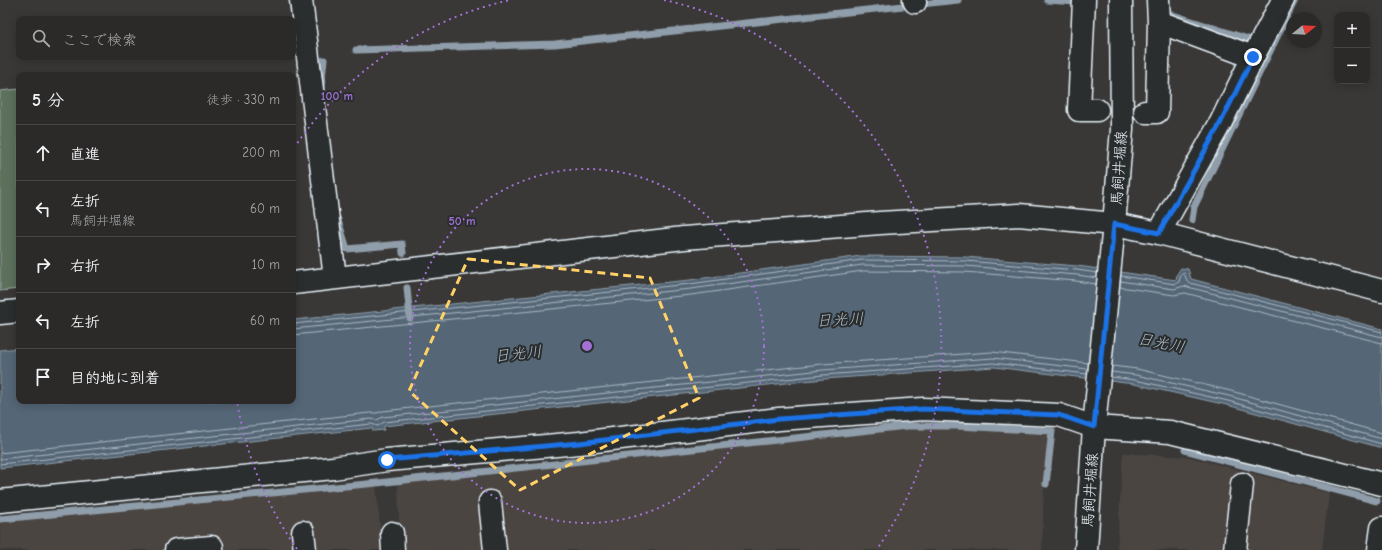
<!DOCTYPE html>
<html lang="ja">
<meta charset="utf-8">
<style>
body{margin:0;font-family:"Comic Neue","Klee One",sans-serif;background:#373635;color:#f1f3f6}
.controls{position:absolute;right:12px;top:12px;display:grid;overflow:hidden;border-radius:8px;box-shadow:0 2px 10px #0003}
.controls button{width:36px;height:36px;display:grid;place-items:center;padding:0;border:0;border-bottom:1px solid #474646;background:#2b2a29;color:#f1f3f6;font:20px sans-serif}
.compass{position:absolute;left:1286px;top:12px;width:36px;height:36px;border-radius:50%;background:#2b2a29;box-shadow:0 2px 10px #0003;rotate:72deg}
.stop{position:absolute;width:12px;height:12px;margin:-9px;border:3px solid #1a73e8;border-radius:50%;background:#fff}
.stop.end{background:#1a73e8;border-color:#fff;box-shadow:0 1px 4px #0008}
.list{margin:0;padding:0;list-style:none}
h2{display:flex;justify-content:space-between;align-items:center;height:52px;margin:0;padding:0 16px;font-size:17px}
h2 small{font-size:13px;font-weight:400;color:#a6a7a8}
.list li{display:grid;grid-template-columns:26px 1fr auto;gap:12px;align-items:center;box-sizing:border-box;height:56px;padding:0 16px;border-top:1px solid #474646}
.list b{display:block;font-size:15px;white-space:nowrap}
.list p{margin:0;font-size:13px;white-space:nowrap;color:#a6a7a8}
.list em{font-size:13px;font-style:normal;color:#a6a7a8}
.icon{flex:none;width:22px;height:22px;fill:none;stroke:currentColor;stroke-width:2;stroke-linecap:round;stroke-linejoin:round}
.map{position:relative;flex:none;width:1382px;height:550px;overflow:hidden}
.search{position:absolute;background:#2b2a29;box-shadow:0 2px 10px #0003;left:16px;top:16px;width:280px;height:44px;display:flex;align-items:center;gap:10px;box-sizing:border-box;padding:0 14px;border-radius:8px;color:#a6a7a8;font-size:15px}
.panel{position:absolute;background:#2b2a29;box-shadow:0 2px 10px #0003;left:16px;top:72px;width:280px;height:332px;border-radius:8px}
.map>svg:first-child{display:block}
</style>
<div class="map">
<svg width="1382" height="550" viewBox="0 0 1382 550">
<rect width="100%" height="100%" fill="#393837"/>
<filter id="ink" filterUnits="userSpaceOnUse"><feTurbulence type="fractalNoise" baseFrequency=".025" numOctaves="2"/><feDisplacementMap in="SourceGraphic" scale="8" xChannelSelector="R" yChannelSelector="G"/><feConvolveMatrix kernelMatrix="1 2 1 2 8 2 1 2 1" color-interpolation-filters="sRGB"/></filter>
<g filter="url(#ink)">
<!-- built -->
<path fill="#4b4542" d="M907 429H957L1051 432 1044 484 1042 550H400L398 484Z
M1123 453 1189 457 1329 493 1322 550H1117Z
M376 485 382 550H0V521Z"/>
<!-- green -->
<path fill="#5b705b" stroke="#a2b0aa" d="M19 89V289L0 291V91Z"/>
<!-- water -->
<path fill="#546676" stroke="#8f9eaa" d="M861 256 965 257 1078 266 1176 280 1177 274 1181 268 1188 269 1191 279 1382 329V448L1227 405 1134 384 994 367 824 379 384 426V430L373 431 372 428 0 468V350L19 348V401H293V320L690 280Z"/>
<g fill="none" stroke-linecap="round" stroke-linejoin="round">
<!-- shore -->
<path stroke="#adb9c4" stroke-width="1" d="M1121 276 1175 284 1179 282 1181 275 1184 273 1187 281 1190 283 1382 332
M1120 281 1174 289 1184 286 1382 337
M1120 287 1174 295 1185 293 1382 343
M293 324 690 284 862 260 965 261 1077 270 1097 273
M293 329 691 289 862 265 965 266 1077 275 1097 278
M293 335 691 295 863 271 964 272 1076 281 1096 284
M1112 366 1137 369 1231 391 1382 433
M1111 372 1136 375 1229 396 1382 439
M1111 377 1135 380 1228 401 1382 444
M0 453 370 413H377L383 411 822 364 992 352 1088 363
M0 459 371 419 377 420 383 417 823 370 993 358 1088 369
M0 464 371 424 378 426 384 422 823 375 993 363 1087 374"/>
<!-- stream -->
<path stroke="#8f9eaa" stroke-width="7" d="M1047 0 1076 2
M1170 14 1251 40
M356 50 555 44 958 0
M321 88 324 60
M337 217 347 249 402 244 403 253
M1192 220 1194 207 1295 0
M407 288 410 318
M1185 450 1377 501
M0 519 377 483 907 426H957L1052 431 1046 484"/>
<defs>
<path id="minor" d="M301 0 335 278
M914 0 915 2
M1084 0 1079 110H1097
M1159 22 1253 57
M1145 112H1157L1159 22 1158 0
M1159 233 1221 122 1253 57 1283 0
M293 283 684 238 880 223 1019 215 1114 224 1159 233 1382 291
M0 313 19 311
M0 501 333 468 387 460 579 443 779 419 923 409 1059 415 1094 427 1170 432 1382 484
M490 502 495 550
M303 532 305 550
M392 533 393 550
M176 550 212 547V550
M1235 550 1242 484
M1379 550 1382 528"/>
<path id="major" d="M1086 550 1094 427 1114 224 1122 129 1121 0"/>
</defs>
<!-- minor casing -->
<use href="#minor" stroke="#e8f1f8" stroke-width="25"/>
<!-- major casing -->
<use href="#major" stroke="#e8f1f8" stroke-width="25"/>
<!-- minor -->
<use href="#minor" stroke="#2a2d2e" stroke-width="22"/>
<!-- major -->
<use href="#major" stroke="#2a2d2e" stroke-width="22"/>
</g>
</g>
<g fill="none" stroke-linecap="round" stroke-linejoin="round" filter="url(#ink)">
<!-- route -->
<path stroke="#1a73e8" stroke-width="5" d="M387 460 579 443 779 419 923 409 1059 415 1094 427 1114 224 1159 233 1221 122 1253 57"/>
</g>
<!-- marked area -->
<path fill="none" stroke="#ffd166" stroke-width="3" stroke-dasharray="8 5" stroke-linejoin="round" d="M468 259 650 278 699 398 520 490 409 391Z"/>
<!-- distance rings -->
<g fill="none" stroke="#a171d3" stroke-width="2" stroke-dasharray="2 4">
<circle cx="587" cy="346" r="177"/>
<path d="M297 549A354 354 0 0 1 237 401M294 148A354 354 0 0 1 510 0M664 0A354 354 0 0 1 877 549"/>
</g>
<g text-anchor="middle" dominant-baseline="central" stroke-width="4" stroke-linejoin="round" paint-order="stroke">
<!-- street labels -->
<g font-size="15" fill="#e8f1f8" stroke="#2a2d2e">
<text transform="translate(1119 168) rotate(-86)">馬飼井堀線</text>
<text transform="translate(1090 490) rotate(-86)">馬飼井堀線</text>
</g>
<!-- water labels -->
<g font-size="16" font-style="italic" fill="#adb9c4" stroke="#2a2d2e">
<text transform="translate(840 320) rotate(-3)">日光川</text>
<text transform="translate(1161 343) rotate(11)">日光川</text>
<text transform="translate(518 354) rotate(-6)">日光川</text>
</g>
</g>
<circle cx="587" cy="346" r="6" fill="#a171d3" stroke="#2a2d2e" stroke-width="2"/>
<g font-size="12" text-anchor="middle" font-weight="bold" fill="#a171d3" stroke="#2a2d2e" stroke-width="4" stroke-linejoin="round" paint-order="stroke">
<text x="337" y="100">100 m</text>
<text x="462" y="225">50 m</text>
</g>
</svg>
<div class="controls">
<button>+</button>
<button>−</button>
</div>
<svg class="compass" viewBox="-18 -18 36 36"><path d="M0-13l5 13h-10z" fill="#e53935"/><path d="M0 13l5-13h-10z" fill="#a6a7a8"/></svg>
<div class="stop" style="left:387px;top:460px"></div>
<div class="stop end" style="left:1253px;top:57px"></div>
<div class="search"><svg class="icon" aria-label="search" viewBox="0 0 24 24"><circle cx="10" cy="10" r="6"/><path d="M15 15l6 6"/></svg>ここで検索</div>
<section class="panel">
<h2>5 分<small>徒歩 · 330 m</small></h2>
<ul class="list">
<li><svg class="icon" aria-label="ahead" viewBox="0 0 24 24"><path d="M12 20V5M6 11l6-6 6 6"/></svg><div><b>直進</b></div><em>200 m</em></li>
<li><svg class="icon" aria-label="left" viewBox="0 0 24 24"><path d="M17 20v-9H6M10 6l-5 5 5 5"/></svg><div><b>左折</b><p>馬飼井堀線</p></div><em>60 m</em></li>
<li><svg class="icon" aria-label="right" viewBox="0 0 24 24"><path d="M7 20v-9h11M14 6l5 5-5 5"/></svg><div><b>右折</b></div><em>10 m</em></li>
<li><svg class="icon" aria-label="left" viewBox="0 0 24 24"><path d="M17 20v-9H6M10 6l-5 5 5 5"/></svg><div><b>左折</b></div><em>60 m</em></li>
<li><svg class="icon" aria-label="arrive" viewBox="0 0 24 24"><path d="M6 21V4h12l-3 4 3 4H6"/></svg><div><b>目的地に到着</b></div></li>
</ul>
</section>
</div>
